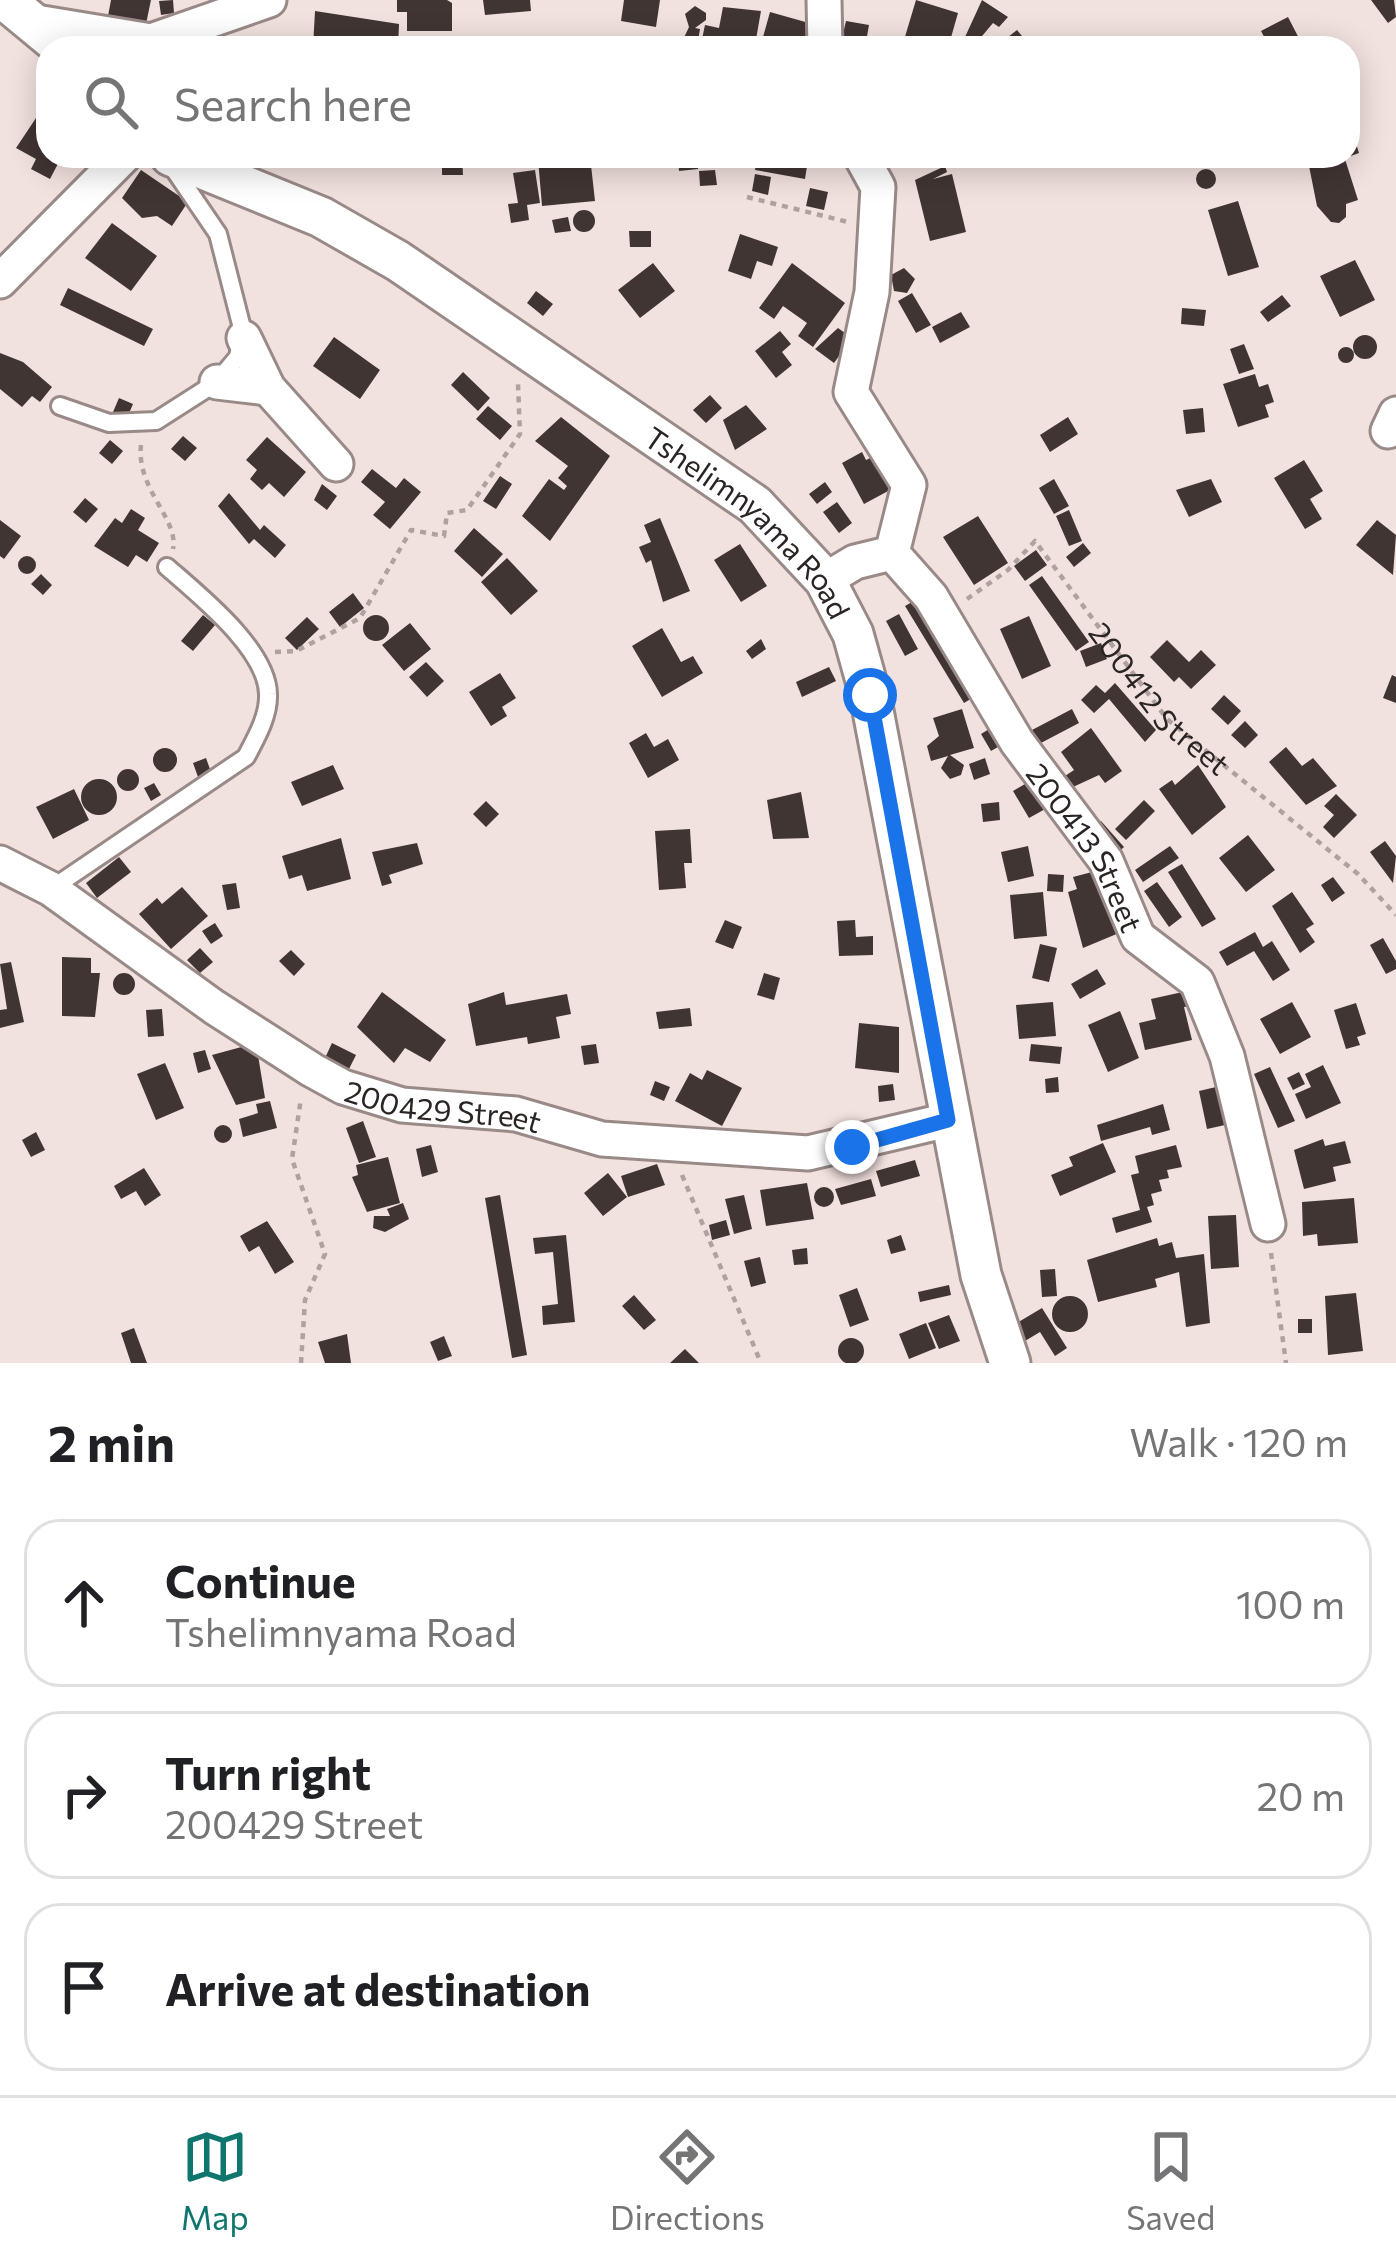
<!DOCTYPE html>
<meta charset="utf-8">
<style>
body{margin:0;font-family:Commissioner,sans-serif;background:#f6f6f6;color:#202124}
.stop{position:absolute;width:36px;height:36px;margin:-27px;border:9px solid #1a73e8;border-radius:50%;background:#fff}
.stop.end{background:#1a73e8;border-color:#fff;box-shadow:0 3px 12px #0008}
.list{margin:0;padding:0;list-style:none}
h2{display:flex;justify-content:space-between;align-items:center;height:156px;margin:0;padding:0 48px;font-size:51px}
h2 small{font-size:39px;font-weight:400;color:#757577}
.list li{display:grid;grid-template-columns:78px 1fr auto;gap:36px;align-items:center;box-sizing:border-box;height:168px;margin:0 24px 24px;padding:0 24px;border:3px solid #e0e0e0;border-radius:36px}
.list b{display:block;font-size:45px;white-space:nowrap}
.list p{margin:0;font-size:39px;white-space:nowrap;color:#757577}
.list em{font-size:39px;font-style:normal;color:#757577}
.icon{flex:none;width:66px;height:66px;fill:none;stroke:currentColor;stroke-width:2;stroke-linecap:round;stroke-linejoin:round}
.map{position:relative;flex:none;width:1396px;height:1363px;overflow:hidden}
.search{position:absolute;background:#fff;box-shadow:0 6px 30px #0003;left:36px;right:36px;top:36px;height:132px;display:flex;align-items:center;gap:30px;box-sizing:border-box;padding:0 42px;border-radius:36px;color:#757577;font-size:45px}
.sheet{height:732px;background:#fff}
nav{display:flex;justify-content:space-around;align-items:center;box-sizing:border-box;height:168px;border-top:3px solid #e0e0e0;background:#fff;font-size:33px;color:#757577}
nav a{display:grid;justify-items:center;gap:6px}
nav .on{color:#0f766e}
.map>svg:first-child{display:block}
</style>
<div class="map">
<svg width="1396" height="1363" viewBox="0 0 1396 1363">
<rect width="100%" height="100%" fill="#f2e2df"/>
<!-- building -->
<path fill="#413533" d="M111 0H151L146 24 108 16Z
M173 0 174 13 161 15 159 1Z
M397 0H447L452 3V31H407V12H397Z
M483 0H530L531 11 485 15Z
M624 0H660L656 27 621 21Z
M916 0 958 13 948 48 904 40Z
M982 0 1008 17 999 27 993 23 972 48H960Z
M1371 0H1394L1396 17 1388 23Z
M695 6 706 13V20L695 28 700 29 697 47 681 44 689 27 685 14Z
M723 7 761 11 755 45 702 39 705 25 719 28Z
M315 11 399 24 398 48H292L300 43 313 47Z
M770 12 816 25 810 48H760Z
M1288 17 1304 48H1270L1261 31Z
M846 21 869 25 866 42 842 38Z
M1017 30 1032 48H1000L1003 41Z
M48 100V156H62L50 179 31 169 36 159 16 148Z
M1352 131 1359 153 1348 157V132Z
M442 156H462L463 175H442Z
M590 156 595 201 542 206 538 159Z
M632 156H673L672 166 632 164Z
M678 156H697L698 169 679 171Z
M757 156 808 160 805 179 755 170Z
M1307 156H1344L1358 200 1346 204V217L1339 223 1331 222 1317 206Z
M945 166 947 172 933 179 952 174 966 232 930 241 915 180Z
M1196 179a10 10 0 1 1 20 0a10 10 0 1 1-20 0Z
M141 170 188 202 172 226 157 216 142 218 122 198Z
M535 170 540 203 527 205 529 220 511 223 508 204 518 203 513 173Z
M715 170 717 185 700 186 699 171Z
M755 174 771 177 768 195 752 191Z
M810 188 828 192 824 210 806 206Z
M1238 201 1259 267 1228 276 1208 210Z
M573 221a11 11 0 1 1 22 0a11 11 0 1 1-22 0Z
M568 217 571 231 555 233 552 220Z
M112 223 157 256 131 291 85 258Z
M629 231H651V247H630Z
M740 234 778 247 772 266 757 261 751 279 728 271Z
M1355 260 1375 300 1340 317 1320 276Z
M653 263 675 291 640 318 618 290Z
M792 263 845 303 813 347 798 336 807 323 783 306 774 319 759 308Z
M904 268 915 279 907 293 894 291 891 275Z
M68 288 153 329 144 346 60 305Z
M536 291 553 304 543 316 527 303Z
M912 293 931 325 916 333 898 301Z
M1282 295 1291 306 1268 322 1260 312Z
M1182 308 1206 310 1204 326 1181 324Z
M961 312 970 327 940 343 932 327Z
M838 328 852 338 834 363 815 349Z
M780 331 791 344 782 352 792 365 776 378 755 351Z
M1353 347a12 12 0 1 1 24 0a12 12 0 1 1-24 0Z
M334 337 380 370 360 399 313 366Z
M1244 344 1254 369 1239 374 1230 349Z
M1338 355a8 8 0 1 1 16 0a8 8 0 1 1-16 0Z
M0 353 23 362 52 387 40 402 32 396 22 407 0 389Z
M463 372 490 398 478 411 451 385Z
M1255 374 1259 387 1268 384 1274 402 1265 405 1269 417 1238 427 1223 384Z
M710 395 722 408 706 423 693 410Z
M119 398 133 404 127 418 113 412Z
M746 405 767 429 735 450 723 420Z
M488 406 512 426 500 440 476 419Z
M1203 408 1205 432 1186 434 1183 410Z
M561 417 610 456 550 541 522 516 549 479 564 490 567 486 558 478 568 466 535 441Z
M1068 417 1078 434 1050 452 1040 435Z
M183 436 197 448 185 461 171 449Z
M267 437 306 472 284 497 269 483 262 490 250 479 257 470 246 460Z
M110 440 123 451 112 464 99 453Z
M862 452 866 460 877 455 890 490 864 504 842 463Z
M1304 460 1323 491 1310 499 1322 519 1305 529 1274 478Z
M372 469 396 488 404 478 421 492 390 529 373 515 385 502 361 482Z
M500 476 512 484 496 509 483 501Z
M1054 479 1069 506 1054 514 1039 488Z
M1211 479 1222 502 1189 517 1176 490Z
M825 482 832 492 817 504 809 494Z
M322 484 337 496 327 510 314 500Z
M229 493 260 530 264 525 286 545 275 558 254 539 249 544 218 506Z
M85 498 98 509 86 523 73 512Z
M837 502 852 523 839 533 823 512Z
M131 509 145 518 138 530 159 543 147 562 136 555 128 567 94 546 115 518 122 523Z
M1069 510 1082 541 1069 546 1056 516Z
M978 516 1008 563 974 585 943 537Z
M660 518 690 591 663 602 651 560 646 563 639 547 651 542 644 525Z
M0 520 21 536 4 559 0 556Z
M1377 520 1396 535 1393 575 1356 545Z
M474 528 503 554 482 577 454 551Z
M1083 543 1091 553 1074 567 1066 557Z
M740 544 767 586 741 602 714 560Z
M1036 550 1047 565 1025 581 1014 566Z
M18 565a9 9 0 1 1 18 0a9 9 0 1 1-18 0Z
M507 558 538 591 511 615 481 582Z
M41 574 52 585 43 595 31 584Z
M1042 576 1089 642 1076 651 1029 585Z
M353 593 364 608 340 627 329 612Z
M919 598 977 695 964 703 905 606Z
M899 614 918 649 905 656 886 621Z
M363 628a13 13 0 1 1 26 0a13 13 0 1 1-26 0Z
M203 615 215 625 193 651 181 641Z
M1029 616 1051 666 1022 679 1000 629Z
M307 617 319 629 297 650 285 638Z
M410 623 431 649 404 671 382 645Z
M662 628 681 662 693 656 703 673 662 697 632 646Z
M761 639 766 649 752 659 746 651Z
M1167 640 1189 662 1201 650 1216 665 1191 689 1179 677 1174 682 1150 657Z
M1101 643 1107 659 1086 667 1080 651Z
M426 662 444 681 427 697 409 677Z
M829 667 836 681 802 697 796 682Z
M500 673 516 698 502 707 507 716 491 726 469 692Z
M1392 675 1396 677V703L1383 698Z
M1115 683 1156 730 1145 742 1109 699 1094 713 1081 700 1096 685 1105 693Z
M1224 695 1241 711 1228 725 1211 709Z
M962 709 974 748 950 755 964 765 961 775 950 779 941 768 948 756 931 761 927 746 939 736 933 718Z
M1072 709 1079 723 1039 744 1032 730Z
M1245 721 1258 735 1245 748 1231 735Z
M994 726 1005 743 991 751 981 734Z
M1091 728 1122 771 1105 783 1099 775 1073 787 1065 776 1074 770 1061 752Z
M646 733 654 747 668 739 679 760 648 778 629 743Z
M1286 747 1302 766 1313 758 1337 786 1306 805 1269 762Z
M153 760a12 12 0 1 1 24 0a12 12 0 1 1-24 0Z
M206 758 211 772 198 777 193 763Z
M985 758 990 774 974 780 969 764Z
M333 765 344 789 302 806 291 782Z
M1198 765 1226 807 1192 835 1159 789 1172 780 1175 785Z
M117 780a11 11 0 1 1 22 0a11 11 0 1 1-22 0Z
M81 797a18 18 0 1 1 36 0a18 18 0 1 1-36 0Z
M1030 781 1047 808 1029 818 1013 791Z
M154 783 161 795 151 801 144 788Z
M74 789 89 820 53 839 36 807Z
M801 792 809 838 773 839 767 800Z
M1336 794 1357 815 1334 838 1323 827 1334 815 1324 806Z
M1144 800 1155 811 1126 840 1115 829Z
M486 801 499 814 486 827 473 814Z
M999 802 1000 820 983 822 981 804Z
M1101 821 1124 847 1114 856 1091 828Z
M690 829 692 863H684L686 888 659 890 655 831Z
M1248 835 1275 870 1246 892 1219 858Z
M341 838 351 879 307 891 302 875 289 879 282 856Z
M1385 841 1396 856 1393 883 1370 852Z
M417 843 423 864 389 875 392 883 382 886 372 852Z
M1028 846 1034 876 1008 882 1001 852Z
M1170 846 1179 858 1143 882 1135 870Z
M119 857 131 872 97 898 86 883Z
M1182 864 1216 919 1202 927 1168 872Z
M1092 872 1096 885 1104 883 1119 933 1083 948 1068 892 1077 889 1073 877Z
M1048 874 1064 875 1063 892 1047 891Z
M1333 877 1345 893 1332 902 1321 885Z
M1157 882 1182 917 1169 927 1144 891Z
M236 883 240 908 227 910 222 885Z
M182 887 208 916 171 949 139 914 157 898 162 904Z
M1043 892 1047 936 1014 939 1010 895Z
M1292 892 1314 924 1306 929 1315 942 1300 953 1272 906Z
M725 920 742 927 733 949 715 942Z
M855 920 856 937 873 936V955L839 956 837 921Z
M215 923 223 936 211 944 202 931Z
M1255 932 1263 947 1272 941 1290 970 1273 981 1254 951 1227 966 1219 952Z
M1383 938 1396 961V969L1386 974 1370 945Z
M1040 944 1057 948 1049 982 1032 978Z
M200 948 213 962 200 973 187 960Z
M291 950 305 964 294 976 279 961Z
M62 957 91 958V973H100L95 1017 62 1016Z
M11 962 24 1022 0 1028V1010L7 1009 0 964Z
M1097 969 1106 984 1080 999 1071 984Z
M764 973 780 978 774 1000 757 995Z
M113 984a11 11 0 1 1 22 0a11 11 0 1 1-22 0Z
M1187 991 1190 1006 1184 1007 1192 1040 1145 1050 1139 1023 1156 1019 1151 999Z
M382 992 446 1040 430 1062 405 1048 394 1063 357 1027Z
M504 992 506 1005 567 994 571 1014 556 1017 560 1038 528 1044 527 1037 476 1046 468 1004Z
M1053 1002 1056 1036 1019 1039 1016 1005Z
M1292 1002 1311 1037 1280 1054 1260 1019Z
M1356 1003 1366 1034 1357 1037 1360 1045 1346 1049 1334 1010Z
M690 1008 692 1026 659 1029 656 1012Z
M162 1009 164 1036 148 1037 146 1010Z
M1120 1011 1139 1058 1108 1072 1088 1025Z
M859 1023 899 1027V1073L855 1068Z
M256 1043 265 1098 236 1105 212 1055Z
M332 1043 356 1055 348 1071 325 1058Z
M596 1044 599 1063 584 1065 581 1046Z
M1031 1044 1062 1047 1060 1064 1029 1061Z
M205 1050 211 1069 198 1073 193 1053Z
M165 1063 184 1108 156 1120 137 1074Z
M1323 1065 1341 1103 1306 1119 1295 1094 1311 1087 1305 1074Z
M1270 1067 1295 1121 1278 1128 1254 1074Z
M707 1070 742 1088 722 1126 675 1101 690 1073 702 1080Z
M1299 1072 1305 1084 1293 1090 1287 1078Z
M1058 1077 1059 1092 1046 1093 1045 1079Z
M655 1081 670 1087 664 1101 650 1095Z
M893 1084 895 1100 879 1102 878 1086Z
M1216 1087 1225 1125 1207 1129 1199 1091Z
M270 1101 277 1128 243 1137 239 1119 258 1113 256 1104Z
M1163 1104 1170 1130 1152 1135 1150 1127 1101 1141 1097 1125Z
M363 1121 376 1157 359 1163 346 1128Z
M214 1134a9 9 0 1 1 18 0a9 9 0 1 1-18 0Z
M36 1132 45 1150 31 1157 22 1140Z
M1323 1139 1325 1146 1345 1141 1351 1163 1333 1167 1336 1181 1304 1189 1294 1150Z
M1103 1143 1116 1172 1060 1196 1051 1175 1073 1166 1069 1157Z
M431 1145 438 1172 422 1177 416 1149Z
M1176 1145 1182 1167 1167 1170 1169 1178 1159 1180 1162 1191 1151 1194 1154 1205 1147 1207 1152 1222 1116 1233 1112 1218 1140 1210 1131 1175 1139 1173 1135 1156Z
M388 1157 400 1203 367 1212 352 1177 358 1175 356 1165Z
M915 1160 920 1176 881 1187 876 1171Z
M657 1164 665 1185 628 1197 621 1176Z
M144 1168 161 1195 145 1206 136 1191 121 1199 114 1186Z
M608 1173 627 1197 603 1216 584 1193Z
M871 1179 876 1196 841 1205 835 1189Z
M807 1183 814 1219 766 1226 760 1190Z
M814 1197a10 10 0 1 1 20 0a10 10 0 1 1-20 0Z
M500 1195 527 1355 512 1358 485 1198Z
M744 1195 752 1229 734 1234 725 1199Z
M1354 1198 1358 1243 1318 1246 1317 1234 1303 1236 1302 1202Z
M403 1203 409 1219 385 1232 373 1228 374 1216H390L387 1209Z
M1236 1215 1239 1267 1211 1269 1208 1216Z
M726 1220 730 1235 712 1240 709 1225Z
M267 1221 294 1262 275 1274 259 1246 249 1252 240 1236Z
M566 1235 575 1322 543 1325 542 1306 558 1304 553 1252 535 1254 533 1238Z
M901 1235 906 1250 891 1254 887 1240Z
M1157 1238 1159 1246 1172 1242 1176 1258 1204 1254 1210 1323 1186 1327 1179 1272 1155 1279 1157 1287 1098 1302 1087 1260Z
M807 1248 808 1264 794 1265 792 1250Z
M760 1257 766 1283 751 1287 744 1261Z
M1055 1269 1057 1296 1042 1297 1040 1270Z
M949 1285 951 1295 920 1302 918 1292Z
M857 1288 869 1320 850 1327 839 1295Z
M1356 1293 1363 1351 1328 1355 1325 1296Z
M634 1295 656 1320 644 1330 622 1306Z
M1052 1314a18 18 0 1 1 36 0a18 18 0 1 1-36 0Z
M1042 1308 1067 1348 1055 1356 1040 1332 1025 1341 1015 1324Z
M949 1315 960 1341 939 1349 928 1323Z
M1298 1319H1312V1333H1298Z
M926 1323 936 1348 909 1359 899 1334Z
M134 1328 147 1363H131L121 1333Z
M347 1334 351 1363H325L318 1342Z
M444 1336 452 1356 438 1361 430 1342Z
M838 1351a13 13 0 1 1 26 0a13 13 0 1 1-26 0Z
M685 1349 699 1363H670Z"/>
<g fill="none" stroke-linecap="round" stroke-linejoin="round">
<defs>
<path id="service" d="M60 406 109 423 156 421 217 382 238 357 243 332 218 234 169 162
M51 889 246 757C256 738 269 716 268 694 267 649 199 595 167 567"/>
<g id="minor">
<path d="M824 0 825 48"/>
<path d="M36 22 151 41 269 0"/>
<path d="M861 156 878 187 872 292 851 392 909 485 892 553"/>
<path d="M0 281 124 156"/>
<path d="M244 338 268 388 336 464"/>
<path d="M217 382 268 388"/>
<path d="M1388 431 1396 414"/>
<path id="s2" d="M892 553 931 597 1017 742 1106 861 1138 937 1197 982 1227 1056 1268 1224"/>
<path d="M825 580 855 562 892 553"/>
<path id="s3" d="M0 863 51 889 214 1007 312 1070 343 1087 402 1105 516 1114 602 1139 808 1153 948 1120"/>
</g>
<g id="tertiary">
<path d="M5 0 63 48"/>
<path id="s4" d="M171 156 321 217 398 261 755 505 825 580 853 634 870 695 981 1275 1010 1363"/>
</g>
</defs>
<!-- service casing -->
<use href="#service" stroke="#998a87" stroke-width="22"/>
<!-- minor casing -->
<use href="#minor" stroke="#998a87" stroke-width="39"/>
<!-- tertiary casing -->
<use href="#tertiary" stroke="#998a87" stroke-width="45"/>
<!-- path -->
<g stroke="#aea19f" stroke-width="4.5" stroke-dasharray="6 6" stroke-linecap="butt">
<path d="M747 197 848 222"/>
<path d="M141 445C136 489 179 519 173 549"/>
<path id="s1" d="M967 599 1008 570 1035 541 1167 719 1358 874 1396 915"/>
<path d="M275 652 296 651 360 618 411 530 444 536 447 513 467 510 520 434 518 384"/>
<path d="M682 1175 761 1363"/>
<path d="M1271 1253 1286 1363"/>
<path d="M301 1363 305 1300 325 1254 292 1159 301 1098"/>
</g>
<!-- service -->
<use href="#service" stroke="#fff" stroke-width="16"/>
<!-- minor -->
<use href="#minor" stroke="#fff" stroke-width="33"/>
<!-- tertiary -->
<use href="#tertiary" stroke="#fff" stroke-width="39"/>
</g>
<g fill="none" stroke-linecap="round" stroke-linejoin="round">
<!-- route -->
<path stroke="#1a73e8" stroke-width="15" d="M852 1147 948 1120 870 695"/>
</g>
<g text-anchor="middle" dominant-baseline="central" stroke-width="12" stroke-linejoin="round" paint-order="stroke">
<!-- street labels -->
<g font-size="30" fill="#2a2423" stroke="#ffefec">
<text stroke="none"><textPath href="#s4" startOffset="690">Tshelimnyama Road</textPath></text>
<text stroke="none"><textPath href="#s1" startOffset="291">200412 Street</textPath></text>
<text stroke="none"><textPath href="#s2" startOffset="354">200413 Street</textPath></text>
<text stroke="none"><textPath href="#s3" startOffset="513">200429 Street</textPath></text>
</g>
</g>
</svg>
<div class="stop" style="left:870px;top:695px"></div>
<div class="stop end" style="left:852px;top:1147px"></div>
<div class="search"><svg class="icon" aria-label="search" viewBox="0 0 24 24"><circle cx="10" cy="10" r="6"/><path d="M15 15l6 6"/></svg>Search here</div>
</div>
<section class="sheet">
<h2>2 min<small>Walk · 120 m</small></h2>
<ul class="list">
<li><svg class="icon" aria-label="ahead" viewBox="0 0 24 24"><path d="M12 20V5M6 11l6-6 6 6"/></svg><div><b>Continue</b><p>Tshelimnyama Road</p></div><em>100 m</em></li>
<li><svg class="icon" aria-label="right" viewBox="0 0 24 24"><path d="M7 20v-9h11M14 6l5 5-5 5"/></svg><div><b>Turn right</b><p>200429 Street</p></div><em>20 m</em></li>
<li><svg class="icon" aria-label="arrive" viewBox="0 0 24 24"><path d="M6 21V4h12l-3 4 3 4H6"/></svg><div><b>Arrive at destination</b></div></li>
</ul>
</section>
<nav>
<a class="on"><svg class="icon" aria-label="map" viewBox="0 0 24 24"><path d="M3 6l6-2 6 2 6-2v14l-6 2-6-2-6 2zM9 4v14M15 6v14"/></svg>Map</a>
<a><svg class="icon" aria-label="directions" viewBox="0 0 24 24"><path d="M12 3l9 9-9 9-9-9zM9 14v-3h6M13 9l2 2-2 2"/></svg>Directions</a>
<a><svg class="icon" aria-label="saved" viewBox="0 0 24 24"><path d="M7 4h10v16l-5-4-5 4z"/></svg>Saved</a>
</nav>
